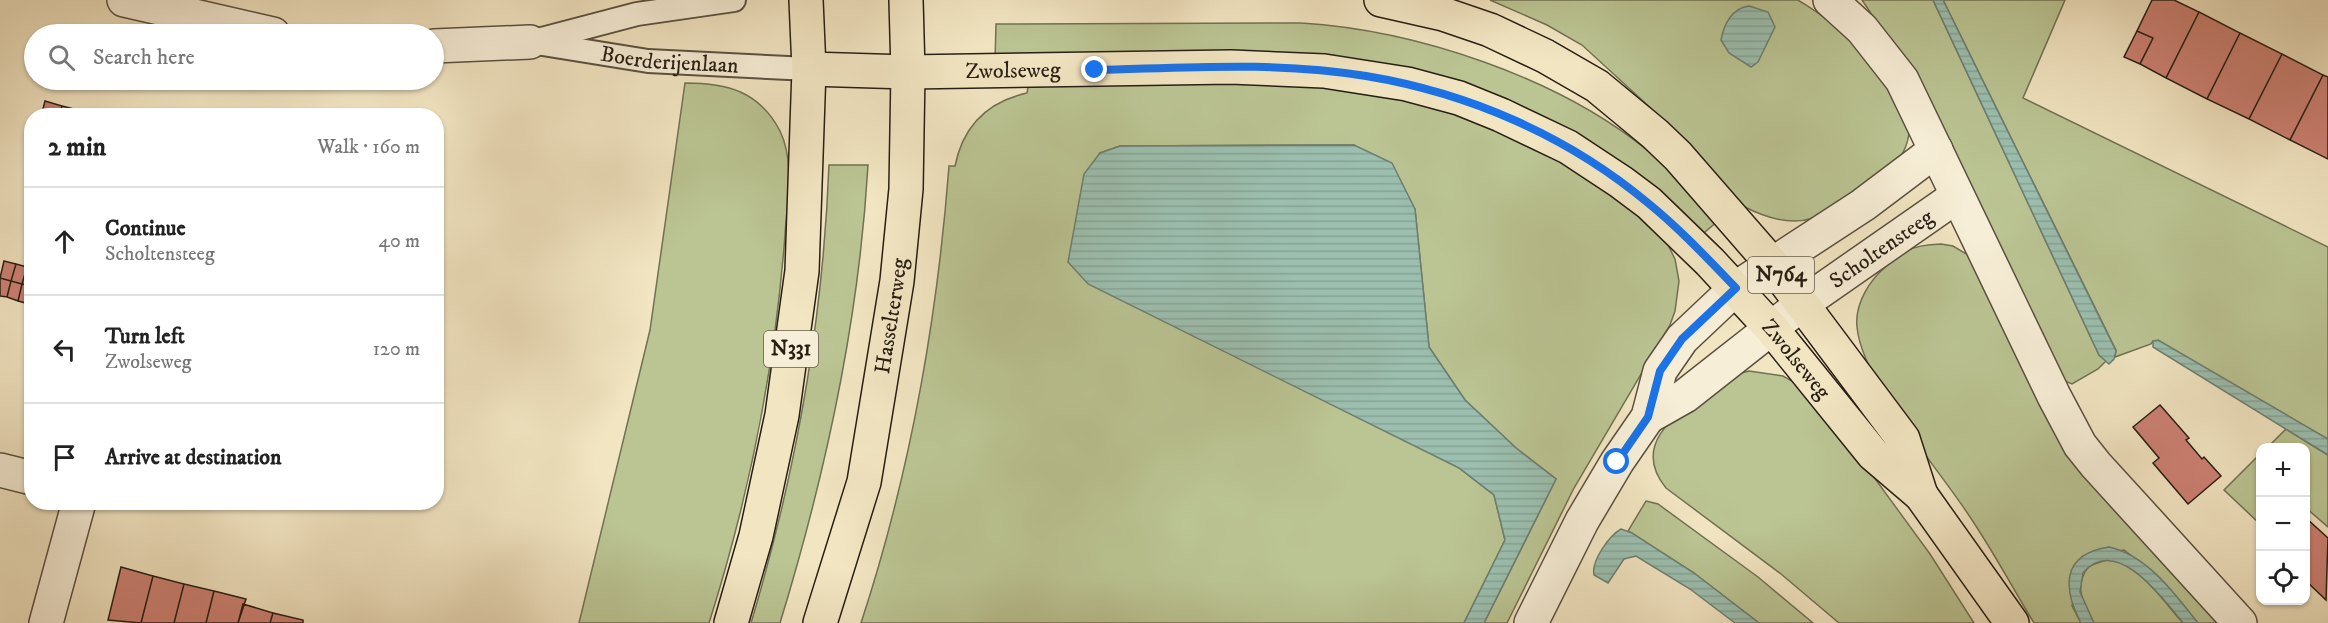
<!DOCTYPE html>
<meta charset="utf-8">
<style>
body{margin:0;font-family:"IM FELL DW Pica",serif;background:#f6f6f6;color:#222}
.controls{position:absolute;right:18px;bottom:18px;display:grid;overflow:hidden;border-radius:12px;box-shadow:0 2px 4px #0004}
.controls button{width:54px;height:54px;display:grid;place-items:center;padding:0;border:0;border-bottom:2px solid #e0e0e0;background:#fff;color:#222;font:30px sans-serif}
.stop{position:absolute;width:18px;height:18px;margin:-14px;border:4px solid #1a73e8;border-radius:50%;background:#fff}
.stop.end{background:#1a73e8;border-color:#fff;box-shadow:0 2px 6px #0008}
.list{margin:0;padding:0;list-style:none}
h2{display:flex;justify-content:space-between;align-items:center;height:78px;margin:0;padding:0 24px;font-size:26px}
h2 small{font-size:20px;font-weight:400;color:#767676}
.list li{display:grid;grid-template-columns:39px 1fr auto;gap:18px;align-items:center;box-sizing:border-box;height:108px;padding:0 24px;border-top:2px solid #e0e0e0}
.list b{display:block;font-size:22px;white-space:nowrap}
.list p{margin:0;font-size:20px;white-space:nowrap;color:#767676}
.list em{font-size:20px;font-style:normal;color:#767676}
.icon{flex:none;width:33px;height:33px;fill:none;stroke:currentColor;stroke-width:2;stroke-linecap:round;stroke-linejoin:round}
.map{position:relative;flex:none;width:2328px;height:623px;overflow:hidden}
.search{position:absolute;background:#fff;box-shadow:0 2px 4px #0004;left:24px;top:24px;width:420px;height:66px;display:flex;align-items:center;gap:15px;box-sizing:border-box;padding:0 21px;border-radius:33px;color:#767676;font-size:22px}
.panel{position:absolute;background:#fff;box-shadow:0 2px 4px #0004;left:24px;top:108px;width:420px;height:402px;border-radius:24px}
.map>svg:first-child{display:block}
</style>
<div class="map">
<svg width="2328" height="623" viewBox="0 0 2328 623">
<defs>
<pattern id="water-rules" width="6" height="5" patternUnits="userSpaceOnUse" patternTransform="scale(1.5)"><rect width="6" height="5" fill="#9cbfaf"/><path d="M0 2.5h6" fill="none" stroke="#86a496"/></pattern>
</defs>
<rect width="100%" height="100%" fill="#f2e5c2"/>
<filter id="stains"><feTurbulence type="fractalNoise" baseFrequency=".00333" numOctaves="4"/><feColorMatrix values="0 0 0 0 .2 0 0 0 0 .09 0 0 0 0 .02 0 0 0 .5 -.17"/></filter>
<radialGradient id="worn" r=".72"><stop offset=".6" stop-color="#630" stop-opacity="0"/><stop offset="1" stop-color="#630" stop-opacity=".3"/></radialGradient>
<!-- grass -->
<path fill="#bbc493" stroke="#717154" stroke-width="1.5" d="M1490 0H1798C1815 11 1832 21 1846 35 1864 53 1910 108 1909 133 1908 142 1904 152 1899 159 1891 170 1827 214 1813 218 1790 226 1764 217 1743 206L1655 112 1582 45 1547 25Z
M1862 0H1933L2099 355 2106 361 2098 369 2072 384 2060 379 1880 27Z
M1943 0H2065L2023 98 2328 247V439L2153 341 2151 344 2115 357 2116 350Z
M1301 23C1416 30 1557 77 1647 150 1673 171 1695 197 1718 221L1699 237 1477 95 995 61 996 24Z
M1188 80 1372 88 1501 127 1616 194 1665 239 1675 259 1679 281 1675 311 1670 325 1574 488 1507 623H1484L1556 479 1516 448 1465 400 1429 347 1415 209 1354 145 1120 146 1100 153 1459 468 1494 495 1505 540 1464 623H861C910 474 937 323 949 166H955C963 126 987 102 1027 93L1028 87Z
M685 83C727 83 759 91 780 131 795 162 787 202 785 235 775 367 749 497 709 623H579L650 330Z
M829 165H868C859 322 826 473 780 623H751C796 473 823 321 829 165Z
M1941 244 1953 246 1973 258 2222 623H2198L2151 571 2124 550 2082 557 2072 606 2081 623H2034C2012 587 1992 549 1968 514 1937 467 1862 381 1857 327 1855 308 1865 288 1878 274 1900 252 1909 245 1941 244Z
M1749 371 1783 376 1799 385 1849 443 1930 554 1974 623H1839L1781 574 1666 488C1632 446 1672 417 1705 394 1720 384 1732 374 1749 371Z
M2286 429 2328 455V527L2306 508V448H2267Z
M2260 454V524L2224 490Z
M1646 501 1658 504 1758 577 1813 623H1759L1694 573 1628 531Z
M2109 559C2140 565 2163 601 2183 623H2094C2083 603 2073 586 2089 566Z"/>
<!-- water -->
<path fill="url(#water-rules)" stroke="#6d7f71" stroke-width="1.5" d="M1933 0H1943L2116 351 2114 359 2109 364 2099 355Z
M1749 6 1768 12 1775 27 1758 62 1751 67 1729 53 1721 40C1724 24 1732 8 1749 6Z
M1354 145 1392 163 1415 209 1429 347 1465 400 1516 448 1556 479 1484 623H1464L1505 540 1494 495 1459 468 1088 284 1068 262 1084 174 1100 153 1120 146Z
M2158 340 2328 439V455L2153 347V341Z
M1621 529 1632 533 1694 573 1759 623H1735L1690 589 1636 556 1624 559 1608 583 1594 575C1591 561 1609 536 1621 529Z
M2109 547C2147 555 2175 594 2198 623H2183C2162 597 2116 534 2083 573L2080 592 2094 623H2081C2062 587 2062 554 2109 547Z"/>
<!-- building -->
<path fill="#cd8174" stroke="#271e14" stroke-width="1.5" d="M2152 0H2174L2199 12 2166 78 2140 64 2153 38 2137 31Z
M2199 12 2240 33 2207 99 2166 78Z
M2137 31 2153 38 2140 64 2124 57Z
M2240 33 2282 54 2249 119 2207 99Z
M2282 54 2323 75 2290 140 2249 119Z
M2323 75 2328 77V159L2290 140Z
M45 101 62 106 59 116 42 113Z
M62 106 78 110 77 116H59Z
M4 261 16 264 11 281 0 278Z
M16 264 27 267 22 284 11 281Z
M27 267 32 268V286L22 284Z
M0 278 11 281 7 297 0 296Z
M11 281 22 284 18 301 7 297Z
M22 284 32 286 29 304 18 301Z
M2160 405 2189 438 2186 440 2202 459 2204 457 2221 476 2188 504 2153 463 2159 458 2133 427Z
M2306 518 2328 538 2326 600 2306 581Z
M121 567 153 576 141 623 108 620Z
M153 576 184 584 174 623H141Z
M184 584 214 591 206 623H174Z
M214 591 246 599 238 623H206Z
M243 604 273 613 270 623H238Z
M273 613 303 620V623H270Z"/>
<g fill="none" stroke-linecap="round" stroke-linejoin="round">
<defs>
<g id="service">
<path d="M538 40 637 14 734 0"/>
<path id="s1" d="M530 42 648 61 809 69"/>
</g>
<g id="minor">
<path d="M124 0 273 34"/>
<path d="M1830 0 1862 29 1902 80 2054 396 2080 445 2096 465 2240 623"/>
<path d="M434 46 530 42"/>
<path id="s2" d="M1648 417 1685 396 1802 304 1957 196"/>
<path d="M0 470 32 478"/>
<path d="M46 623 79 502"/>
<path d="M1531 623 1582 521 1617 462 1648 417 1660 371 1682 339 1736 288 1863 205 1936 150"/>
</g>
<g id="primary">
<path d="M1381 0 1443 14 1490 30 1545 56 1597 86 1655 134 1678 156 1772 264 1903 439 1921 495"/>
<path id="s3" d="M809 69 908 72 1231 67 1324 71 1407 84 1459 98 1501 115 1568 147 1621 182 1649 203 1710 262 1772 329 1873 454 1921 495 2012 623"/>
<path d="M731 623 756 536 782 415 802 271 809 69 806 0"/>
<path id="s4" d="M820 623 864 482 897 281 906 189 908 72 906 0"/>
</g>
</defs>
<!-- service casing -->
<use href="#service" stroke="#5a5040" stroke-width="26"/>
<!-- minor casing -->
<use href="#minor" stroke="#5a5040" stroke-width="36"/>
<!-- primary casing -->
<use href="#primary" stroke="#271e14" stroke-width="36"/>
<!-- service -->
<use href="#service" stroke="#f7eed7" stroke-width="22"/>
<!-- minor -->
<use href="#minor" stroke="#f7eed7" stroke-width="33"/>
<!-- primary -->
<use href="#primary" stroke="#f2e5c2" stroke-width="33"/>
</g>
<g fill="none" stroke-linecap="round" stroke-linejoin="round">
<!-- route -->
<path stroke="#1a73e8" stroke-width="8" d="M1095 70C1185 68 1277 61 1366 76 1469 93 1568 136 1648 203 1679 228 1708 259 1736 288L1682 339 1660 371 1648 417 1617 462"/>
</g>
<g text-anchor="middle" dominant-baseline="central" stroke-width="4.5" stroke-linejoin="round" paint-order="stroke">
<!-- shield labels -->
<g fill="#f7eed7" stroke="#655c4e" stroke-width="1.5">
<rect x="1748" y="257" width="66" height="36" rx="4.5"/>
<rect x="764" y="331" width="54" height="36" rx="4.5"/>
</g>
<g font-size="21" font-weight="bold" fill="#271e14">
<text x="1781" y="275">N764</text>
<text x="791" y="349">N331</text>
</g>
<!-- street labels -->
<g font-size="22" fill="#271e14" stroke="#f7eed7">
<text stroke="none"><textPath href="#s1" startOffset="141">Boerderijenlaan</textPath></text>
<text stroke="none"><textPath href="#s3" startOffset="204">Zwolseweg</textPath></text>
<text stroke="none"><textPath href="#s2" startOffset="288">Scholtensteeg</textPath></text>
<text stroke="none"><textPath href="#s4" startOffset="316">Hasselterweg</textPath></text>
<text stroke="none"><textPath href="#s3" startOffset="1086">Zwolseweg</textPath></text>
</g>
</g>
<rect width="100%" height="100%" filter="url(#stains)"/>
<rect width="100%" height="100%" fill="url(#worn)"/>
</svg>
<div class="controls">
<button>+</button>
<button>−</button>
<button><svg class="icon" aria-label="locate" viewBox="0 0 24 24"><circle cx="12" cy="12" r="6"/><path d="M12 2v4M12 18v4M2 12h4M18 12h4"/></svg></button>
</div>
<div class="stop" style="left:1617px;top:462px"></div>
<div class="stop end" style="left:1095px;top:70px"></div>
<div class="search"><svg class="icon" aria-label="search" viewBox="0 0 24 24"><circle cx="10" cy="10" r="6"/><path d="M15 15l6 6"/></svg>Search here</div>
<section class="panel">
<h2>2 min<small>Walk · 160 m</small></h2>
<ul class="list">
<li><svg class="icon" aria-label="ahead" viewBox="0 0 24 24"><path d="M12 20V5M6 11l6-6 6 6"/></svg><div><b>Continue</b><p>Scholtensteeg</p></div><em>40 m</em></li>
<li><svg class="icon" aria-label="left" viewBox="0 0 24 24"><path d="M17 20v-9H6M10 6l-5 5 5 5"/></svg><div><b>Turn left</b><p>Zwolseweg</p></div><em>120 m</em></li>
<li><svg class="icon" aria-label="arrive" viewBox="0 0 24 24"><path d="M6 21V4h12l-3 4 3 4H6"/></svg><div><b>Arrive at destination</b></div></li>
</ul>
</section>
</div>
